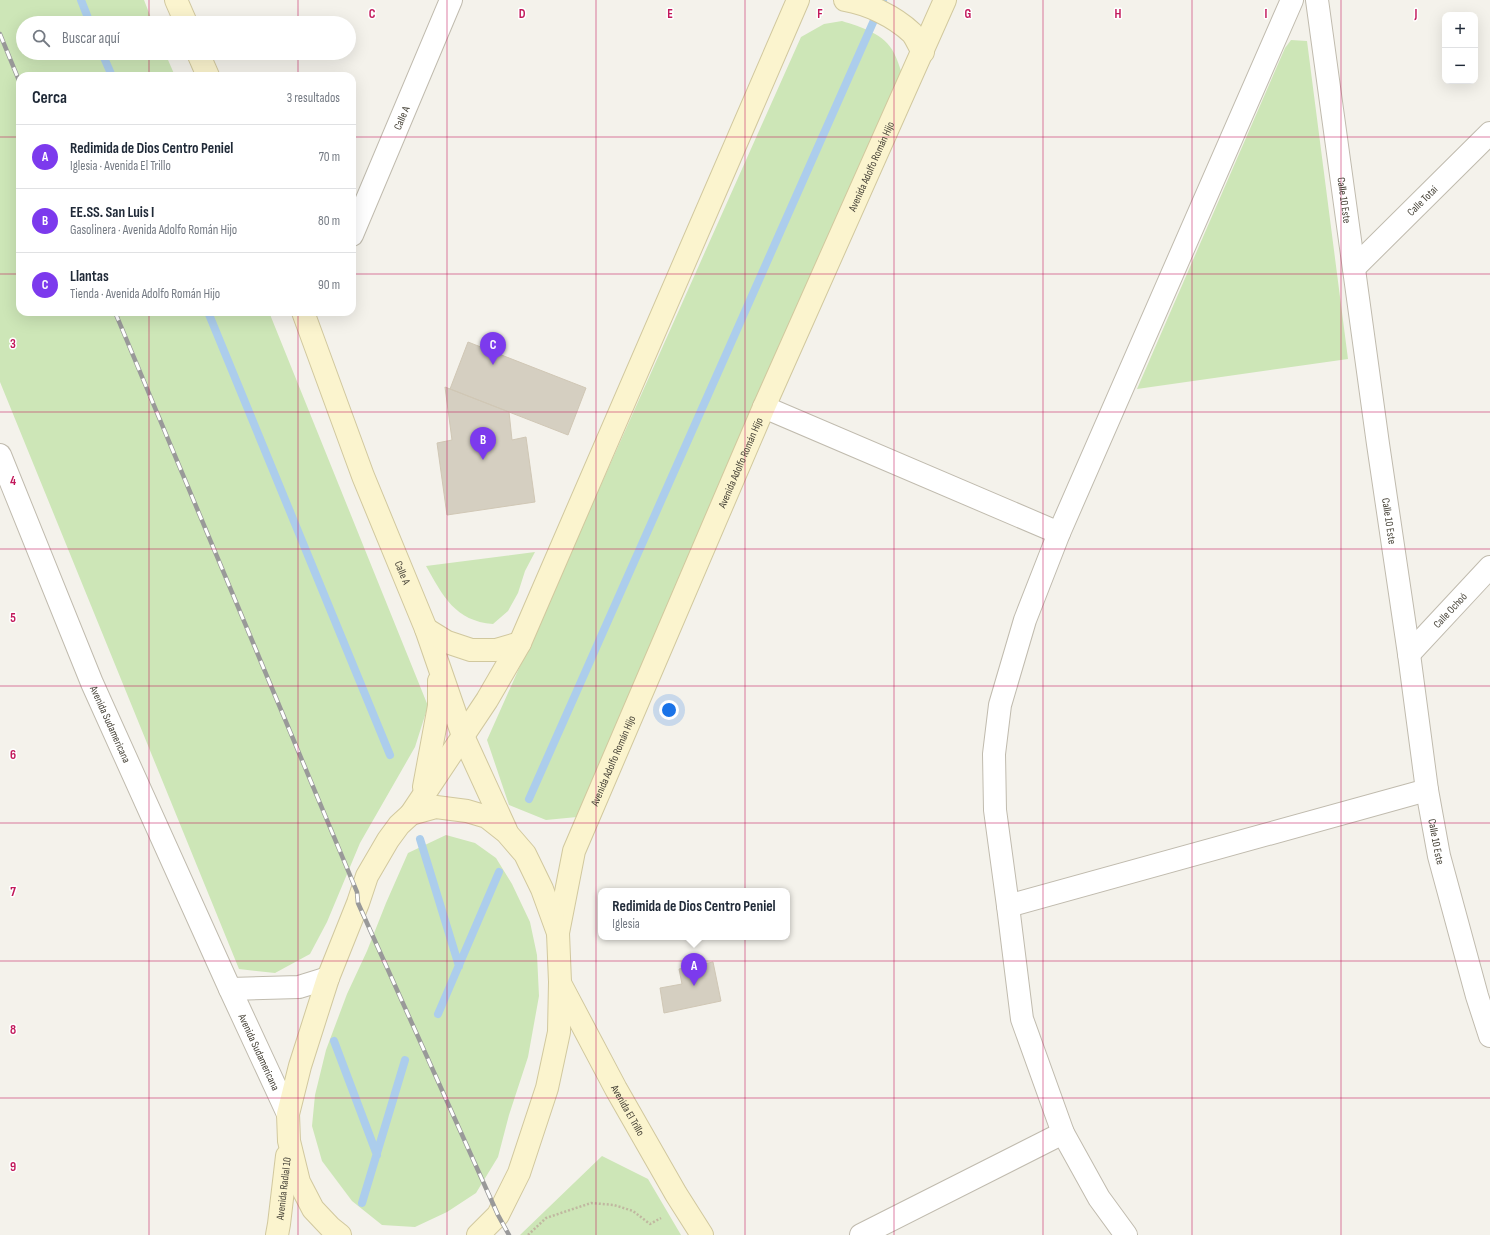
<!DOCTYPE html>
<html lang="es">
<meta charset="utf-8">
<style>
body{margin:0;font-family:"Sofia Sans Condensed",sans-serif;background:#f2f2f3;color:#1f2937}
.controls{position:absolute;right:12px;top:12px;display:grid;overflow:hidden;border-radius:8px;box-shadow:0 4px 16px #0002}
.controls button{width:36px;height:36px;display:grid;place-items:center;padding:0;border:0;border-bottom:1px solid #e0e1e3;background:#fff;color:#1f2937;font:20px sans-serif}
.you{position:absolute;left:669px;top:710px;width:14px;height:14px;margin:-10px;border:3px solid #fff;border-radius:50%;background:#1a73e8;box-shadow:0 0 0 6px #1a73e833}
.badge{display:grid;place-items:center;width:26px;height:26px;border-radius:50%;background:#7c3aed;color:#fff;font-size:13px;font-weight:700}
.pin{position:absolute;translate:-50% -33px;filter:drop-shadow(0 1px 2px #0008)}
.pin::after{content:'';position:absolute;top:21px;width:14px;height:12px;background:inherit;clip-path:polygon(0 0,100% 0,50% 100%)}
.popup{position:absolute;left:598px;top:888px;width:192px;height:52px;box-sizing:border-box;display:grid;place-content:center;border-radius:8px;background:#fff;filter:drop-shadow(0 1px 3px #0005);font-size:13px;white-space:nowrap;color:#747a83}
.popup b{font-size:15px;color:#1f2937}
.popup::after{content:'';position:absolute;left:50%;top:100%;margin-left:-8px;border:8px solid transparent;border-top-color:#fff}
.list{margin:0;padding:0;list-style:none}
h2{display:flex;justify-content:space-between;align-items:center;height:52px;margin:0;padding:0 16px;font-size:17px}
h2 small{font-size:13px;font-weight:400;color:#747a83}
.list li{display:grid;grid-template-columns:26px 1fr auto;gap:12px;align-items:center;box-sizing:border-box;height:64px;padding:0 16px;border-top:1px solid #e0e1e3}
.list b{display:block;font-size:15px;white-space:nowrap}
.list p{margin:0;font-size:13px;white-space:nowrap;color:#747a83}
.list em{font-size:13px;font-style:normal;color:#747a83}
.icon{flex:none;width:22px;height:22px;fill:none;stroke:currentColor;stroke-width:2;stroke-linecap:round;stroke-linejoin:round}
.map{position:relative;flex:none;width:1490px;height:1235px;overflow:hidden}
.search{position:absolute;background:#fff;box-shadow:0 4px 16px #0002;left:16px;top:16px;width:340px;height:44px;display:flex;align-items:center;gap:10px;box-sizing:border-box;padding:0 14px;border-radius:22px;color:#747a83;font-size:15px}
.panel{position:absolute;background:#fff;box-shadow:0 4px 16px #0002;left:16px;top:72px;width:340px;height:244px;border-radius:12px}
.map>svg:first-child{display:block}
</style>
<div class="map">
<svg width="1490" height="1235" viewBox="0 0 1490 1235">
<rect width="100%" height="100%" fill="#f4f2eb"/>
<!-- green -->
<path fill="#cde6b7" d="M0 0H144L153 23H23V53H165L175 76H20V312H269L428 706 415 747 360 843 327 922 310 954 275 973 239 969 0 382Z
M842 21C861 27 885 34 894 53 897 59 899 65 901 71L577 817 546 820 509 805 487 740 801 37 824 24Z
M1291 40 1307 41 1348 359 1137 389 1285 48Z
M535 552 525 571 518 593 508 611 493 624C455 621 443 596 426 566Z
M446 835 475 843 496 858 512 884 530 922 537 955 539 996 528 1057 509 1115 498 1157 476 1193 447 1212 415 1227 382 1225 352 1201 322 1161 312 1126 315 1095 326 1050 347 994 367 951 386 903 408 853Z
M602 1156 648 1179 681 1235H520Z"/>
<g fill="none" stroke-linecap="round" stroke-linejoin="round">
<!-- stream -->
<path stroke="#accdec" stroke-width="8" d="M81 0 90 23
M102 53 112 76
M208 312 390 755
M529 799 883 0
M420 839 459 966
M438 1014 499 872
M334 1041 377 1155
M362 1203 405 1060"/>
</g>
<!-- building -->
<path fill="#d5cfc1" stroke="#d0c7b5" d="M468 342 586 388 568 435 450 389Z
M445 387 509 412 512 440 526 437 535 502 447 515 437 443 452 440Z
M713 962 721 1001 664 1013 660 988 682 984 679 969Z"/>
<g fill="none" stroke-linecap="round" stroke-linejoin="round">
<defs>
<g id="street">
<path id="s1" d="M1317 0 1378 444 1409 654 1427 790 1439 856 1477 996 1490 1036"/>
<path id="s2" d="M352 235 451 0"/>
<path id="s3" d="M1354 268 1490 133"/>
<path d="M764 407 1059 533"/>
<path id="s4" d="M0 455 92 683 230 989 288 1114"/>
<path id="s5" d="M1409 654 1490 567"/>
<path d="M1008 906 1427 790"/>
<path d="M230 989 299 987 328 978"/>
<path d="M861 1235 1063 1133"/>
<path d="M1126 1235 1099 1198 1063 1133 1022 1019 1008 906 995 810 994 754 1000 705 1025 620 1059 533 1292 0"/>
</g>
<g id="secondary">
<path d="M176 0 186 23"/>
<path d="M845 0C868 4 894 16 912 33 916 38 919 46 923 52"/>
<path d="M198 53 208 76"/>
<path id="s6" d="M303 312 363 476 426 629 463 736 506 830"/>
<path d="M426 629 447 642 471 650H496L520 643"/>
<path d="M424 787 439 706V681"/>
<path d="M411 814 487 700 520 643 798 0"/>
<path id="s7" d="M558 933 574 851 764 407 945 0"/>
<path id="s8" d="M561 985 616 1089 676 1194 702 1235"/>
<path id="s9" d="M277 1235 279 1224 287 1156"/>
<path d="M340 1235 330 1227 313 1209 299 1182 289 1141 288 1114 300 1066 328 978 358 903 367 876 388 840 399 825 411 814 436 807 467 811 487 817 506 832 525 854 542 889 558 933 560 982 559 1032 547 1088 519 1173 498 1215 478 1235"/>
</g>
</defs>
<!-- street casing -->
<use href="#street" stroke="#c0bbae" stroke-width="24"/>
<!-- secondary casing -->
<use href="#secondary" stroke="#d1c89e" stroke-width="24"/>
<!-- path -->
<path stroke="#c0b7a0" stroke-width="2.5" stroke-dasharray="2 2" stroke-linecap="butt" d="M528 1235 546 1218 591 1203 614 1205 633 1211 650 1224 661 1218"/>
<!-- street -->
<use href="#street" stroke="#fff" stroke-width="22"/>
<!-- secondary -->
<use href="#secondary" stroke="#fbf4ce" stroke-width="22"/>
<defs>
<path id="rail" d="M0 34 20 83
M115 312 357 892 358 903 498 1215 509 1235"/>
</defs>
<!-- rail casing -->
<use href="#rail" stroke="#999" stroke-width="4.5"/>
<!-- rail -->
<use href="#rail" stroke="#fff" stroke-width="3" stroke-dasharray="9" stroke-linecap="butt"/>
</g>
<!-- grid -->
<path fill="none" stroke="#c2185b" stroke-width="1" stroke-opacity="0.55" d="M149 0V23M298 0V23M447 0V1235M596 0V1235M745 0V1235M894 0V1235M1043 0V1235M1192 0V1235M1341 0V1235M149 53V76M298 53V76M0 137H20M352 137H1490M0 274H20M352 274H1490M149 312V1235M298 312V1235M0 412H1490M0 549H1490M0 686H1490M0 823H1490M0 961H1490M0 1098H1490"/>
<g text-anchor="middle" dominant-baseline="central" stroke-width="3" stroke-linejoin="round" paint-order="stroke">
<!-- street labels -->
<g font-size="11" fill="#484439" stroke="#fff">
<text stroke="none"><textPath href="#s2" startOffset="127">Calle A</textPath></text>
<text stroke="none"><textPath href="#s7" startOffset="830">Avenida Adolfo Román Hijo</textPath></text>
<text stroke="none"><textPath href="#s1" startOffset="202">Calle 10 Este</textPath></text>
<text stroke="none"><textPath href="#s3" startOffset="96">Calle Totai</textPath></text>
<text stroke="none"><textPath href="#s7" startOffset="506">Avenida Adolfo Román Hijo</textPath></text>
<text stroke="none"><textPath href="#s1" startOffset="526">Calle 10 Este</textPath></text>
<text stroke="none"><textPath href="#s6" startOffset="279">Calle A</textPath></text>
<text stroke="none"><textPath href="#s5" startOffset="60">Calle Ochoó</textPath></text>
<text stroke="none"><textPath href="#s4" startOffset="291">Avenida Sudamericana</textPath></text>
<text stroke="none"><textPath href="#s7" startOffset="182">Avenida Adolfo Román Hijo</textPath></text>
<text stroke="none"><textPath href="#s1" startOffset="850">Calle 10 Este</textPath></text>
<text stroke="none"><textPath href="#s4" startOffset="651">Avenida Sudamericana</textPath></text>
<text stroke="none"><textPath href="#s8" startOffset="142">Avenida El Trillo</textPath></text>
<text stroke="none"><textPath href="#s9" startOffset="47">Avenida Radial 10</textPath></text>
</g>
</g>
<g font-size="13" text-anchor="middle" font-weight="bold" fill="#c2185b" stroke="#fff" stroke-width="3" stroke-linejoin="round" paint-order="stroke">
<text x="372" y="18">C</text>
<text x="522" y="18">D</text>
<text x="670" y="18">E</text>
<text x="820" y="18">F</text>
<text x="968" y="18">G</text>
<text x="1118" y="18">H</text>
<text x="1266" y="18">I</text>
<text x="1416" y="18">J</text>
<text x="13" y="348">3</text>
<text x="13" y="485">4</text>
<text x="13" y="622">5</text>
<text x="13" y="759">6</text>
<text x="13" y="896">7</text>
<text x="13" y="1034">8</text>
<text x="13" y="1171">9</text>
</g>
</svg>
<div class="controls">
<button>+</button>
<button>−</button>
</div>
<div class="you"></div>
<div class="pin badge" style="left:694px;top:986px">A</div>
<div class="popup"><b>Redimida de Dios Centro Peniel</b>Iglesia</div>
<div class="pin badge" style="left:483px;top:460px">B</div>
<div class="pin badge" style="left:493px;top:365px">C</div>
<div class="search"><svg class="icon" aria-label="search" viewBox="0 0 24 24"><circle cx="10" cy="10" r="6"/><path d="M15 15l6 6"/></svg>Buscar aquí</div>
<section class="panel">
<h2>Cerca<small>3 resultados</small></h2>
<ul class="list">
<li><span class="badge">A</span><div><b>Redimida de Dios Centro Peniel</b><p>Iglesia · Avenida El Trillo</p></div><em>70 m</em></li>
<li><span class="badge">B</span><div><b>EE.SS. San Luis I</b><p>Gasolinera · Avenida Adolfo Román Hijo</p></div><em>80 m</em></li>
<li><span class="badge">C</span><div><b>Llantas</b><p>Tienda · Avenida Adolfo Román Hijo</p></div><em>90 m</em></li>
</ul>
</section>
</div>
